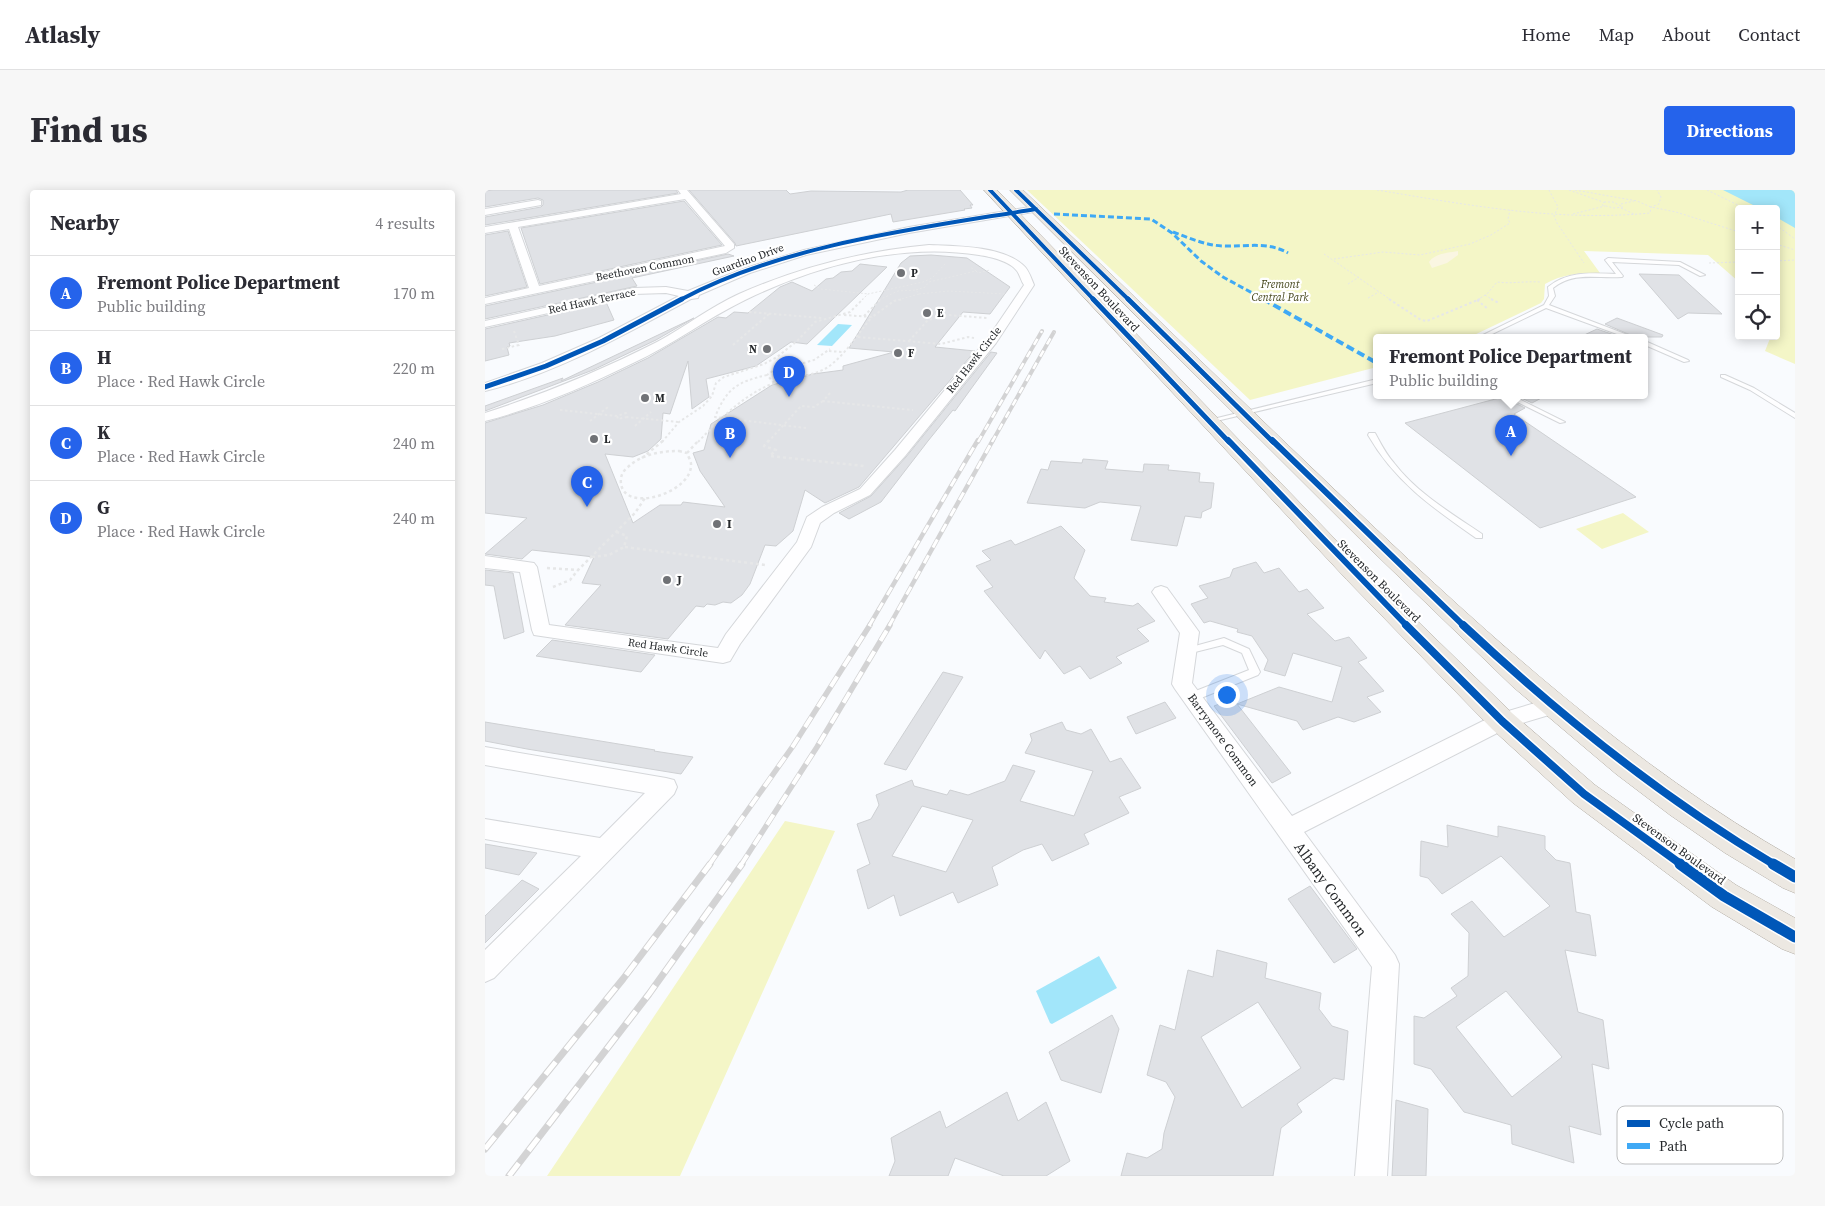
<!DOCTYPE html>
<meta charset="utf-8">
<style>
body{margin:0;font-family:"Source Serif 4",serif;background:#f7f7f7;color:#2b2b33}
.controls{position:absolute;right:15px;top:15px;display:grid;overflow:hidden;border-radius:5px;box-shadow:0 2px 12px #0003}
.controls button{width:45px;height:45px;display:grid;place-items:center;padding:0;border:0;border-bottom:1px solid #e1e1e2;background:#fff;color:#2b2b33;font:25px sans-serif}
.you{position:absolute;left:741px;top:504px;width:18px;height:18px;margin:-12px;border:4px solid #fff;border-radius:50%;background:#1a73e8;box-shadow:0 0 0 8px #1a73e833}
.badge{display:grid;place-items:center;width:32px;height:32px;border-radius:50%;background:#2563eb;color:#fff;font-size:16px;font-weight:700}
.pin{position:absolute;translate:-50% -41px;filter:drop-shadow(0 1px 2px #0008)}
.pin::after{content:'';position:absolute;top:26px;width:18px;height:15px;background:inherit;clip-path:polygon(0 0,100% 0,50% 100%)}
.popup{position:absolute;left:888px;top:144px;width:275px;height:65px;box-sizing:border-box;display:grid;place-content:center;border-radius:5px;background:#fff;filter:drop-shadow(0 1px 4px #0005);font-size:16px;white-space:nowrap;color:#7c7c81}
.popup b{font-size:19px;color:#2b2b33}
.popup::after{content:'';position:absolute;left:50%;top:100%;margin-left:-10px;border:10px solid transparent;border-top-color:#fff}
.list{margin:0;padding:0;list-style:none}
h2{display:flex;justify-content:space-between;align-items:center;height:65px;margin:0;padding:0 20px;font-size:21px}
h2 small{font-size:16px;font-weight:400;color:#7c7c81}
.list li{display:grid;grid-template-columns:32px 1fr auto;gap:15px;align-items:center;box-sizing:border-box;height:75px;padding:0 20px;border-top:1px solid #e1e1e2}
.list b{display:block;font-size:19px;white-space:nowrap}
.list p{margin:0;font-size:16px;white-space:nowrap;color:#7c7c81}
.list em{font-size:16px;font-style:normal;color:#7c7c81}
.icon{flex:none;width:28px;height:28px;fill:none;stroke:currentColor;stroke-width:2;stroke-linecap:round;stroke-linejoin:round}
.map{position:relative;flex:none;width:1310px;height:986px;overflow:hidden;border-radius:5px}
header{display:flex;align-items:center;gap:30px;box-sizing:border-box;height:70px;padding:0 25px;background:#fff;border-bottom:1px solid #e1e1e2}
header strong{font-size:24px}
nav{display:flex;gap:28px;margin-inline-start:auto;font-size:18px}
.intro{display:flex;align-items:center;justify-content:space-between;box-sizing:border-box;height:120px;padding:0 30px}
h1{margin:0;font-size:35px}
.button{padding:12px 22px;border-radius:5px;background:#2563eb;color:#fff;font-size:18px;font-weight:700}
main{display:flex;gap:30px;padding:0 30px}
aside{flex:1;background:#fff;border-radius:5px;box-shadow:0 2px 12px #0003}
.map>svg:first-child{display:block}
</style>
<header>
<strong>Atlasly</strong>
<nav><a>Home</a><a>Map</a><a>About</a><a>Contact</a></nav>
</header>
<div class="intro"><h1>Find us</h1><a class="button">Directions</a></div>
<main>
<aside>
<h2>Nearby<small>4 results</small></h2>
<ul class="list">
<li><span class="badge">A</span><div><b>Fremont Police Department</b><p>Public building</p></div><em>170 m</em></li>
<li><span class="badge">B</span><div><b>H</b><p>Place · Red Hawk Circle</p></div><em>220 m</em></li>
<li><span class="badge">C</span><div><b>K</b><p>Place · Red Hawk Circle</p></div><em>240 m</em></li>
<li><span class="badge">D</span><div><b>G</b><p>Place · Red Hawk Circle</p></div><em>240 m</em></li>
</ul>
</aside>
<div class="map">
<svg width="1310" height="986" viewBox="0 0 1310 986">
<rect width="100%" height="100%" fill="#f9fbfe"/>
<!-- green -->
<path fill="#f4f6c7" d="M542 0H1310V174L1280 161 1286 146H1291V135L1294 129 1291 126V19H1254V92L1223 65 1099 61 1115 83C1095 83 1077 84 1060 94L1059 109 1056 113 985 147H892V177L765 210Z
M1138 323 1164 342 1117 359 1091 339Z
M300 631 350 641 195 986H62Z"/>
<!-- sand -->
<path fill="#faf6e2" d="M973 61V65L962 73 947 78 944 72C950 63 963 63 973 61Z"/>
<!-- water -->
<path fill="#a2e6fa" d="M1238 0H1310V38L1291 27V19H1276Z
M353 134 367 135 347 156 332 155Z
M614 766 632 798 567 834 565 833 551 801Z"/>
<!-- building -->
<path fill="#e0e2e6" stroke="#ced0d3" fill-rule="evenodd" d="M8 0H191L193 3 0 35V27L56 17 58 15V10L53 8 0 17V1Z
M204 0H301L305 4 326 1 416 2 423 0H475L488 15H485L487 18 479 19 480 20 408 32 406 24 251 56 250 53Z
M199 11 237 55 55 94 36 38Z
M23 41 42 97 0 106V45Z
M243 64 249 66 147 88 152 96 0 129V116Z
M446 65 482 68 525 97 505 124 478 122 450 157 490 161 374 297 340 313 320 300 308 341 291 356 280 355 265 394 257 405 246 413 238 412 230 415 222 414 219 417 211 416 183 449 80 435 116 395 97 393 109 367 47 360 37 369 0 364 42 328 0 323V233L58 215 113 192 163 168 233 127 241 128 249 122 263 123 295 97 307 92 327 101 341 89 348 88 356 82 367 81 375 74 402 77 322 154 306 152 271 176 221 189 224 207 207 219 203 171 185 224 178 223 176 249 163 261 148 267 120 264 148 333 175 315H196L198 312 240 317 215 281 208 263 219 260 226 234 287 195 328 184 358 180V176L409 162 364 158 416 73 425 66Z
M1154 84 1194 85 1237 124 1203 123 1193 129Z
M121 112 129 130 70 146 24 153 25 156 22 157 24 165 0 171V139Z
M209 128 171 150 108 180 0 221V216L78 188 76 191Z
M1132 128 1178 145 1177 147H1150L1120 134Z
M1112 139 1135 147H1095Z
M506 162 512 163 470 221 468 220 443 251 396 312 364 329 354 323 386 306 421 267Z
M1030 205H1062L1047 213Z
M1018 207 1040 218 1029 224 1151 307 1055 338 920 233Z
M598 269 623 271 620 279 658 282 659 274 684 275 683 280 715 283 714 292 729 293 726 318 717 322 716 328 700 326 692 356 646 350 656 316 615 312 600 318 542 313 556 279 563 280 566 271 597 273Z
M576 336 600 360 589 388 605 406 621 408 619 412 648 416 653 413 670 431 652 439 664 451 631 467 637 473 605 489 595 476 579 484 560 460 555 469 499 401 508 397 491 376 506 370 497 361 526 350 530 355Z
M771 372 779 383 794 378 814 402 822 399 839 418 822 424 850 451 864 447 882 468 873 472 899 501 882 507 896 522 869 532 853 527 818 540 812 531 752 514 806 583 787 593 729 516 747 509 752 514 794 497 847 512 857 477 808 463 800 486 779 480 783 470 767 446 752 442 753 439 725 431 719 433 706 414 723 408 714 396 745 387 748 379Z
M0 380 28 383 39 442 19 449 9 396 0 395Z
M67 450 170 465 156 482 51 466Z
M458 482 478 487 421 580 399 574Z
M680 512 691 528 651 544 642 527Z
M0 532 170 560 169 561 208 567 196 584 42 559 0 551Z
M577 532 581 540 596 544 606 539 625 572 636 568 656 598 634 607 644 623 599 644 604 654 567 671 557 654 538 660 507 677 513 695 473 713 468 702 415 726 409 705 383 719 372 680 385 674 372 634 386 629 394 615 391 605 427 590 429 596 462 605 465 600 483 605 520 591 528 575 550 581 535 611 589 626 608 581 540 563 547 550 545 544ZM437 616 488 630 461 682 407 666Z
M962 635 1013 647V636L1060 646V659L1071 670 1085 673 1091 722 1105 725 1111 766 1080 760 1093 822 1118 830 1124 879 1107 874 1116 945 1084 936 1089 973 1027 954 1026 935 979 922 946 879 929 874V826L939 828 972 806 966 798 983 786 984 743 966 724 987 711 1019 747 1065 716 1016 666 957 704 943 688 935 686 936 651 963 657ZM1021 801 1077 867 1027 907 971 837Z
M0 654 52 663 34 685 0 678Z
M37 690 54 699 0 753V726Z
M825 696 872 759 849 773 803 709Z
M732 760 782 773 780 788 836 803 834 819 847 836 863 841 859 890 849 888 812 914 817 922 796 938 788 986H636L642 963 662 968 677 959 679 943 690 907 681 892 662 885 675 835 690 840 703 780 728 787ZM773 812 816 878 757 918 716 847Z
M627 825 634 839 616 903 576 890 564 862Z
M522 902 533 931 561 912 585 971 561 986H519L470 968 463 986H404L410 971 406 948 455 921 461 938Z
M911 910 943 919 941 986H907Z"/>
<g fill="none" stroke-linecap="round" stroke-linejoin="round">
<defs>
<path id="lane" d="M1123 68 1195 72 1220 85 1215 86 1194 75 1127 72 1138 86 1137 87C1112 89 1089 81 1068 98L1070 106 1064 115 1148 147H1140L1061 118 1001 147H994L1059 115 1064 106 1063 97C1083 81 1107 83 1131 84L1120 70Z
M1160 151 1203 170 1204 171 1199 172 1160 155Z
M1236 185H1240L1269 198 1310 223V228L1265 200 1236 187Z
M892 189V193L723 233 720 231Z
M1018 205H1026L1080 232 1075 233Z
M884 243H890C896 254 901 264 909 273 932 303 966 323 997 344V348H991C948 318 910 292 883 245Z
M739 448 764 459 775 482 773 485 711 510H703L702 507 703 504 764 480 757 463 738 455 702 464 697 461 699 459Z"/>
<path id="street" d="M193 0H202L249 54V58L241 63 0 114V108L44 98 24 39 0 43V37L196 4ZM200 9 240 56 54 96 33 37Z
M53 10 56 11V15L0 25V19Z
M551 16 554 17V21L424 43 321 65 265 83 214 105 213 108 206 109C140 144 73 183 0 201V193L57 173 114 148 194 106 181 103 149 104 0 137V131L149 98 181 97 203 101 257 79 319 60 424 37Z
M444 55C471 56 517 56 538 75 544 80 546 88 549 95L511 153 420 266 385 305 349 323 335 333 326 357 255 454 245 471 238 473 49 445 47 440 35 382 0 378V366L49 373 52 377 64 435 233 458 241 444 312 352 322 327 337 317 375 299 410 260 503 148 539 95C536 91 535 85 532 81 525 71 506 67 494 65 416 52 330 76 260 110 221 129 187 155 148 173 101 196 51 218 0 231V223C59 204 117 180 172 152 200 137 225 117 254 104 315 77 378 61 444 55Z
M676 396 682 398 714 442 707 493 807 626 1010 525 1067 508 1074 510 1077 516 1074 522 1024 537 819 642 910 765 914 774 902 986H870L887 777 690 499 687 494 695 443 667 402 670 398Z
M0 557 181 588 189 590 192 597 189 604 9 788 0 792V760L96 666 0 649V629L115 648 160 603 0 575Z"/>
<path id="primary" d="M499 0H512L878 378 1027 523 1110 595 1251 695 1310 728V764L1297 759 1227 717 1088 613 1007 539 862 390Z
M525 0H538C650 106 760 215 872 321 1009 451 1146 575 1310 669V703L1298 698 1240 663 1185 625 1131 584 1028 497 882 356Z"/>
</defs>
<!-- lane casing -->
<use href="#lane" stroke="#d5d7da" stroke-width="2"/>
<!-- street casing -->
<use href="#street" stroke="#d5d7da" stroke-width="2"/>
<!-- primary casing -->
<use href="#primary" stroke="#b3ada4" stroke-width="1"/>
<!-- path-far2 -->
<path stroke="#e6e7e8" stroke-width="1" stroke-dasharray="2 2" stroke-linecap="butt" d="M892 0C983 15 1072 32 1165 23L1166 17 1174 14 1176 7 1172 0
M1064 0 1073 17 1069 26 1072 33 1099 73
M1084 0 1118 12
M1090 0 1152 11 1166 17 1191 22 1254 42
M1222 0 1261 19
M1119 12H1128L1138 17 1129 18 1117 15Z
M1136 14 1149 11
M1136 18 1151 25
M1088 24 1120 16
M1291 35 1310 49
M1291 54 1310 60
M839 64 906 110
M849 69 898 62 935 65 985 54 1006 45 1025 33 1023 29 1025 20
M1291 71 1310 70
M1224 73 1254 72
M491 81 493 83 505 80
M863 94 874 87
M329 95 336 99 384 104
M431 100 440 97 444 92 491 81 485 77
M434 104 464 101 520 104
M1000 105 1008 110
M883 108 894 102
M377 110 383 104 438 92 447 88 461 73
M394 110 413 101 431 100 434 104 413 110
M992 110 1002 104 1012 92C1026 94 1040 91 1055 92"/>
<!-- path-far1 -->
<path stroke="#e6e7e8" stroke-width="2" stroke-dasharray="2.5 2.5" stroke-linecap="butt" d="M904 109 936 130 942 131 995 109
M1006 109 1014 113
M992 110 1003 119
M264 122 337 128
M359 125 387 127 409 111 418 109
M379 126 396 109
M373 147 456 154 483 147 489 148
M424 151 443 130 463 125 502 128
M248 155 284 124
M17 159 34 155 29 141
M344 161 357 162
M282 185C252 192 242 198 230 227L321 238
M289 193 282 185 296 175 315 174 329 170 345 159
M345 203 338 211 428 220
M75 220 132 226 141 223 142 227 193 232
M132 226 133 229 142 227
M105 231 123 217
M150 236 166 222
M177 252 194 232 218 216 227 206 231 193 239 187 279 174 292 167 312 151 330 132 365 122 378 109
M213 252C235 229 258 205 289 193 307 186 332 187 347 174 363 161 374 142 387 127
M283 252 316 216 329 217 338 211"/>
<!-- path -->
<path stroke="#e6e7e8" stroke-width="2.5" stroke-dasharray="3 3" stroke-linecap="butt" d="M284 250 279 256 291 260 285 266 379 276
M194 261 202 263C203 266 206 271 206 274 208 302 141 324 136 294 135 286 138 281 143 277 157 264 176 261 194 261Z
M202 263 214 250
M157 268 179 250
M140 357 280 375
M107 367 124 365 139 357 142 346 132 342
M62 378 93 380 150 323 160 308
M68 397 85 390 93 380"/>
<!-- lane -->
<use href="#lane" fill="#fefeff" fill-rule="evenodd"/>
<!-- street -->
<use href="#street" fill="#fefeff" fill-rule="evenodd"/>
<!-- primary -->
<use href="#primary" fill="#ece8e2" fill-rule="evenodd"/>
<defs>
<path id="rail-far3" d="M493 252 557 141
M507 252 569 142"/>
<path id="rail-far2" d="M384 436 493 250
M404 436 508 250"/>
<path id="rail-far1" d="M224 675 308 556 385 435
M256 675 332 557 405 435"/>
<path id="rail" d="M0 959 138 789 225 674
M24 986 164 804 257 674"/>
</defs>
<!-- rail-far3 casing -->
<use href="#rail-far3" stroke="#d3d3d4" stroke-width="4"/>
<!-- rail-far2 casing -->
<use href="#rail-far2" stroke="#d3d3d4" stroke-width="4.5"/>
<!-- rail-far1 casing -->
<use href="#rail-far1" stroke="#d3d3d4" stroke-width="5.5"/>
<!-- rail casing -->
<use href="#rail" stroke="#d3d3d4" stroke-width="7"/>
<!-- rail-far3 -->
<use href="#rail-far3" stroke="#fff" stroke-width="2.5" stroke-dasharray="7" stroke-linecap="butt"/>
<!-- rail-far2 -->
<use href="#rail-far2" stroke="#fff" stroke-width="3" stroke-dasharray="9" stroke-linecap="butt"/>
<!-- rail-far1 -->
<use href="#rail-far1" stroke="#fff" stroke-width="4" stroke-dasharray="12" stroke-linecap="butt"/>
<!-- rail -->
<use href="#rail" stroke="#fff" stroke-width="5" stroke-dasharray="16" stroke-linecap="butt"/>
<!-- quiet-far1 -->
<path stroke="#3fa9f5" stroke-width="3" stroke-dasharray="6 3" stroke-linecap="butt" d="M569 24 666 29 687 43 716 71 738 87 780 110
M688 42C704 48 720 55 737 56 761 57 782 51 803 63"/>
<!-- quiet -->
<path stroke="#3fa9f5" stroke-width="4" stroke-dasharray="8 4" stroke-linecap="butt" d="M778 109 892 173"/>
<defs>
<path id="cycleway-far4" d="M505 0 609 110
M531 0 644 110
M195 110C299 54 436 38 551 19"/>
<path id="cycleway-far3" d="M608 109 744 252
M643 109 788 252
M0 197 61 176 118 151 197 109"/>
<path id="cycleway-far2" d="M743 250 922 436
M787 250 979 436"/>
<path id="cycleway-far1" d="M921 435 1017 531 1099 604 1197 675
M978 435C1074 525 1177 608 1290 675"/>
<path id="cycleway" d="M1195 674 1239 706 1310 747
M1288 674 1310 687"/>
</defs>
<!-- cycleway-far4 casing -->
<use href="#cycleway-far4" stroke="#fff" stroke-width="5"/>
<!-- cycleway-far3 casing -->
<use href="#cycleway-far3" stroke="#fff" stroke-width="7"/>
<!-- cycleway-far2 casing -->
<use href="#cycleway-far2" stroke="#fff" stroke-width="9"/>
<!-- cycleway-far1 casing -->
<use href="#cycleway-far1" stroke="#fff" stroke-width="11"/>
<!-- cycleway casing -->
<use href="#cycleway" stroke="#fff" stroke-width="14"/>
<!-- cycleway-far4 -->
<use href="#cycleway-far4" stroke="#0057b8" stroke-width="4"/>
<!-- cycleway-far3 -->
<use href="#cycleway-far3" stroke="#0057b8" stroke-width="5"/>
<!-- cycleway-far2 -->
<use href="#cycleway-far2" stroke="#0057b8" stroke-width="6"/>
<!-- cycleway-far1 -->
<use href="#cycleway-far1" stroke="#0057b8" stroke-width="8"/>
<!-- cycleway -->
<use href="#cycleway" stroke="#0057b8" stroke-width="11"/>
</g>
<!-- markers -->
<g fill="#707276" stroke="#fff" stroke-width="2">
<circle cx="416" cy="83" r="5"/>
<circle cx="442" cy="123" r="5"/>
<circle cx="282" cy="159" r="5"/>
<circle cx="413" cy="163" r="5"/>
<circle cx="160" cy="208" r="5"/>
<circle cx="109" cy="249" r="5"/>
<circle cx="232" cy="334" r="5"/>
<circle cx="182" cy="390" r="5"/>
</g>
<g text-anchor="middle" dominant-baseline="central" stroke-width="4.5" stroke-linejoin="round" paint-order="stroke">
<!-- far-street labels -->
<g font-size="11" fill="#26292c" stroke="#fff">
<text transform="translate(263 70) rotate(-20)">Guardino Drive</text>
<text transform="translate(160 78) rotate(-11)">Beethoven Common</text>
<text transform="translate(107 111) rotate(-12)">Red Hawk Terrace</text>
<text transform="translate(489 170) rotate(-52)">Red Hawk Circle</text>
<text transform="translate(183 458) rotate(8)">Red Hawk Circle</text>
</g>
<!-- far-poi labels -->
<g font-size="11" font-weight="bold" fill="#26292c" stroke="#fff" text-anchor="start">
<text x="426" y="83">P</text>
<text x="452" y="123">E</text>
<text x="272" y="159" text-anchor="end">N</text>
<text x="423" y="163">F</text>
<text x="170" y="208">M</text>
<text x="119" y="249">L</text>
</g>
<!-- far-park labels -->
<g font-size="11" font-style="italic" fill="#46471d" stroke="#fff">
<text x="795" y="94">Fremont<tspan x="795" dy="13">Central Park</tspan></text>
</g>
<!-- street labels -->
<g font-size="12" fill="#26292c" stroke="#fff">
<text transform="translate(614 99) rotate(47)">Stevenson Boulevard</text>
<text transform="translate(894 391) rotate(45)">Stevenson Boulevard</text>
<text transform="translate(738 550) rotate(54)">Barrymore Common</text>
<text transform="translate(1194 659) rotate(36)">Stevenson Boulevard</text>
</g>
<!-- poi labels -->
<g font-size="12" font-weight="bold" fill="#26292c" stroke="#fff" text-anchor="start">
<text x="242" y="334">I</text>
<text x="192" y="390">J</text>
</g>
<!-- near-street labels -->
<g font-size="15" fill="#26292c" stroke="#fff">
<text transform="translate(846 699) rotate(54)">Albany Common</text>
</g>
</g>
<!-- legend -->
<rect x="1132" y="916" width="166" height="58" rx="8" fill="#fff" stroke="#bebfc0" stroke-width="1"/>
<rect x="1142" y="930" width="23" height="7" fill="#0057b8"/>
<rect x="1142" y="953" width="23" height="6" fill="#3fa9f5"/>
<g font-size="14" fill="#26292c">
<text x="1174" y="938">Cycle path</text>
<text x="1174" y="961">Path</text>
</g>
</svg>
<div class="controls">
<button>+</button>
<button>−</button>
<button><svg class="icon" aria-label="locate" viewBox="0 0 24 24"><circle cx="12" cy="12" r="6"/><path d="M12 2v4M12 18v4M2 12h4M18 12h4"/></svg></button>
</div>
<div class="you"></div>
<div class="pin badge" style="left:1026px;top:266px">A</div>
<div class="popup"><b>Fremont Police Department</b>Public building</div>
<div class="pin badge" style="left:245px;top:268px">B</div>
<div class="pin badge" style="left:102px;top:317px">C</div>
<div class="pin badge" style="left:304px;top:207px">D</div>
</div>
</main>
